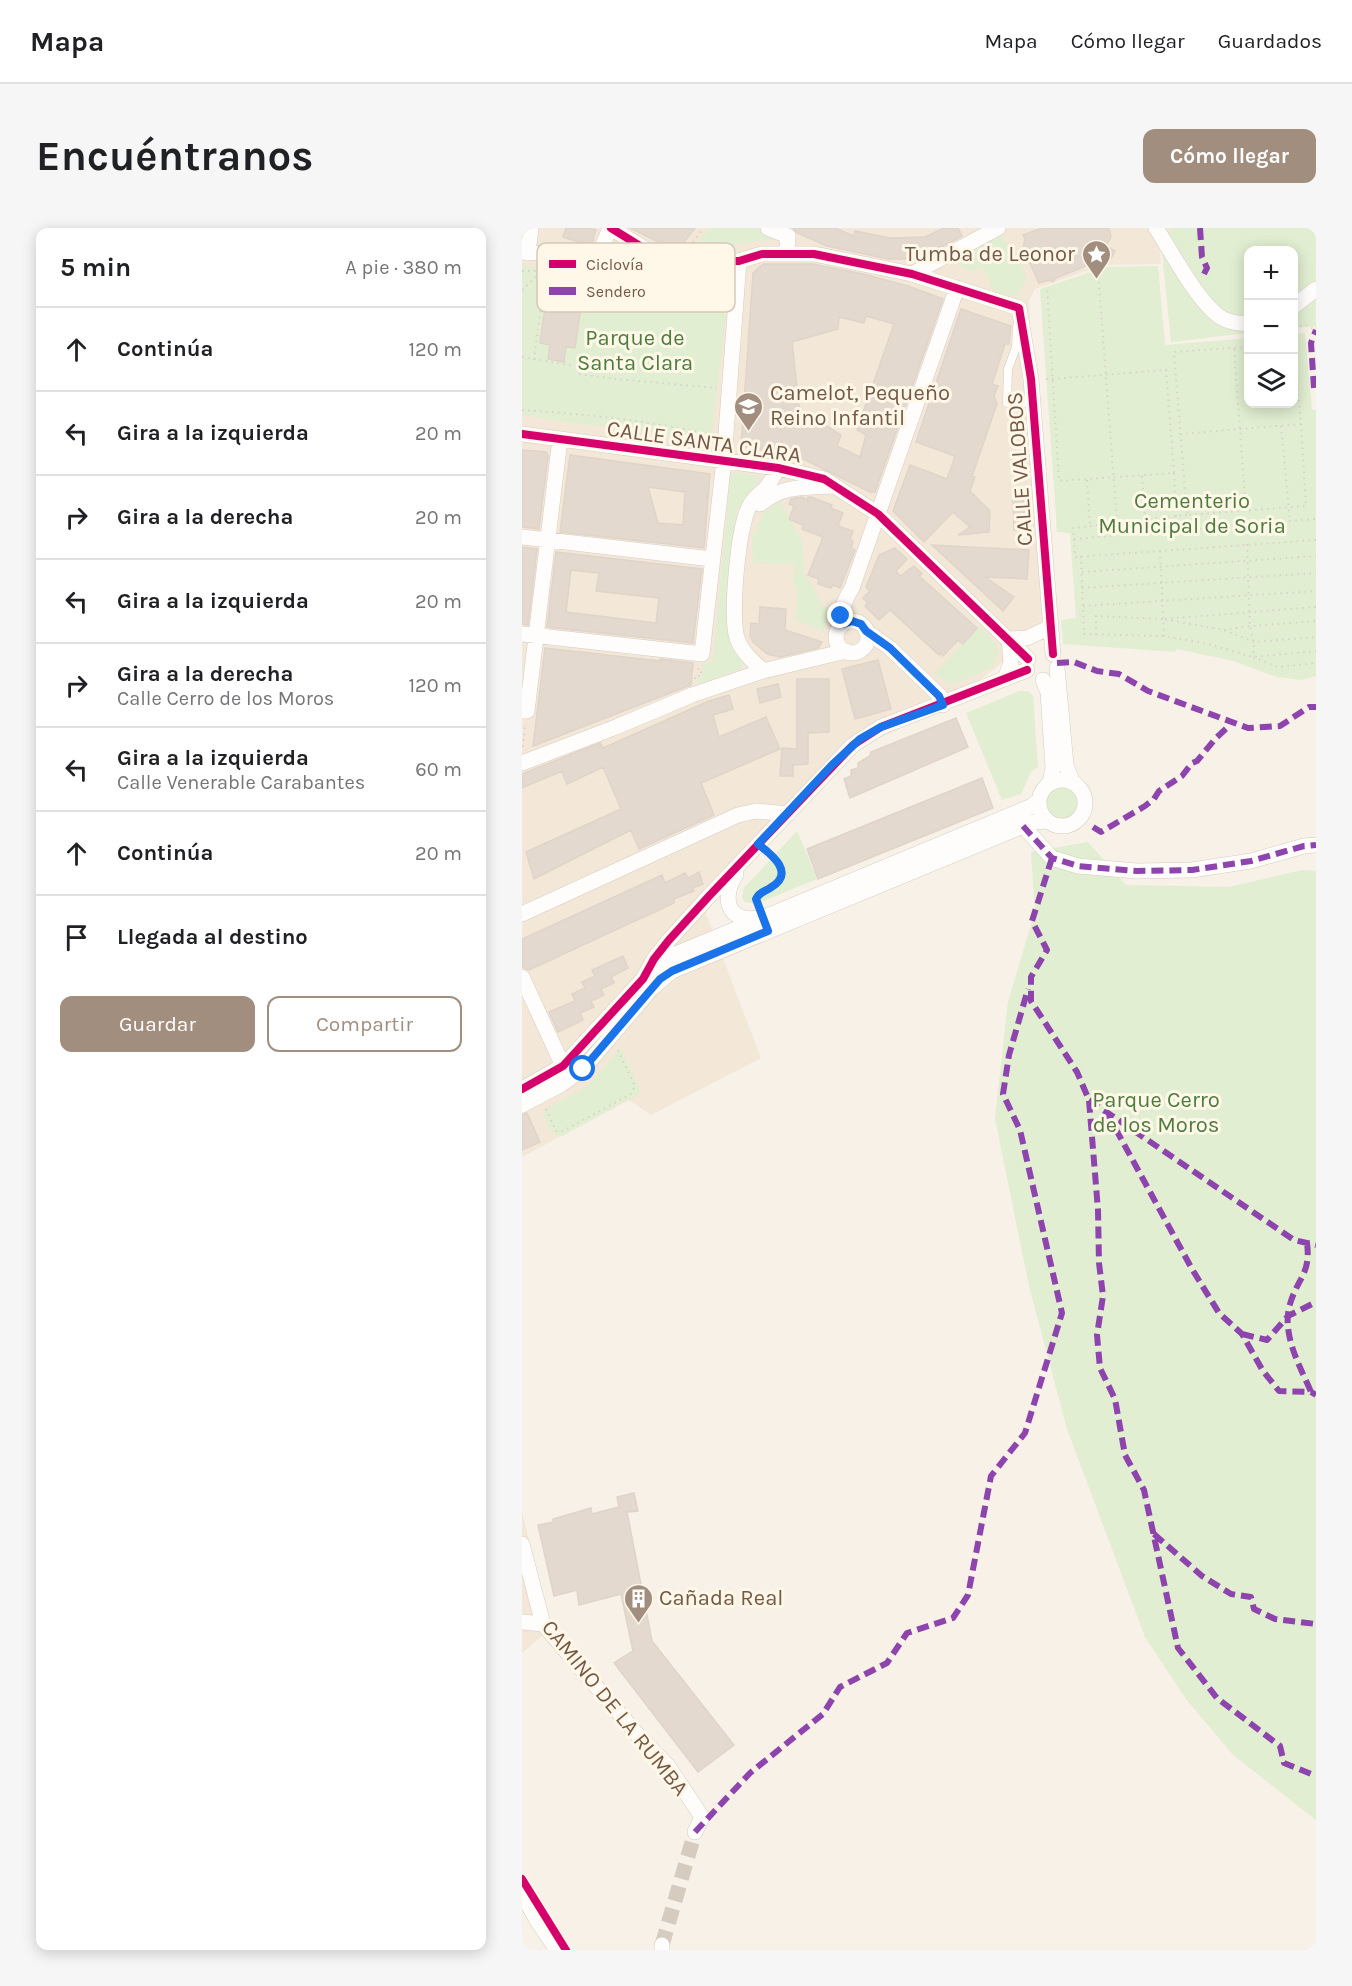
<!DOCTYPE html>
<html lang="es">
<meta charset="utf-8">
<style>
body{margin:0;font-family:Karla,sans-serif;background:#f6f6f6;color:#202124}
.controls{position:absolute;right:18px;top:18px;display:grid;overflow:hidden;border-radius:12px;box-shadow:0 3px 15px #0003}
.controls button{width:54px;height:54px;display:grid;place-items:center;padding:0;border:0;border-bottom:2px solid #e0e0e0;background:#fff;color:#202124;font:30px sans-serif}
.stop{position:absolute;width:18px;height:18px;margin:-14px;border:4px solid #1a73e8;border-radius:50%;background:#fff}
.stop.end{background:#1a73e8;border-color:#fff;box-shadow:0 2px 6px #0008}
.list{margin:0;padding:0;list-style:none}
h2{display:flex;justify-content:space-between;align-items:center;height:78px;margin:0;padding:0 24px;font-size:26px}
h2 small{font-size:20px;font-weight:400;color:#757577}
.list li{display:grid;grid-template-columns:39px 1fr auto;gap:18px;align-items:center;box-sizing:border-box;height:84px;padding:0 24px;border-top:2px solid #e0e0e0}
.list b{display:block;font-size:22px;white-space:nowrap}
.list p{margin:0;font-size:20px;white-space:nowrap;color:#757577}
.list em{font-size:20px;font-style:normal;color:#757577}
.actions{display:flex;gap:12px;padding:18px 24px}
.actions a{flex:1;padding:14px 0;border:2px solid #a28e7f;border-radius:12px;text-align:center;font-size:21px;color:#a28e7f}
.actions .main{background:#a28e7f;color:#fff}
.icon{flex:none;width:33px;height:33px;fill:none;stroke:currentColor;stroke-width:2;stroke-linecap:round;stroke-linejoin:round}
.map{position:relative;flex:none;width:794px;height:1722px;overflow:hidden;border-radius:12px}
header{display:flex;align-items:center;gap:36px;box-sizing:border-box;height:84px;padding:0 30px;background:#fff;border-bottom:2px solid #e0e0e0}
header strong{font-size:28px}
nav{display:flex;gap:33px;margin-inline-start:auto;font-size:21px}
.intro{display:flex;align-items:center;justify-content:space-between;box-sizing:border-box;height:144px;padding:0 36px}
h1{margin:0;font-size:42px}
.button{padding:15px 27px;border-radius:12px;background:#a28e7f;color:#fff;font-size:21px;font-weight:700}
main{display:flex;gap:36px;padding:0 36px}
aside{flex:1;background:#fff;border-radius:12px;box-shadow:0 3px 15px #0003}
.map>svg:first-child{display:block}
</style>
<header>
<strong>Mapa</strong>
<nav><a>Mapa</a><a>Cómo llegar</a><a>Guardados</a></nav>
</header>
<div class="intro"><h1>Encuéntranos</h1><a class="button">Cómo llegar</a></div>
<main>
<aside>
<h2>5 min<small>A pie · 380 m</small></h2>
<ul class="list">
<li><svg class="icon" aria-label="ahead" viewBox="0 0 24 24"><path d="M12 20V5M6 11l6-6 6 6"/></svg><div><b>Continúa</b></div><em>120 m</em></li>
<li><svg class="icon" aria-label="left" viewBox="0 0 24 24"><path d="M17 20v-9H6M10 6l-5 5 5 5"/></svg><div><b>Gira a la izquierda</b></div><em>20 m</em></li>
<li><svg class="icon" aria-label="right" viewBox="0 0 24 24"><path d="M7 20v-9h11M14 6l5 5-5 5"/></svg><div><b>Gira a la derecha</b></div><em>20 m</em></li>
<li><svg class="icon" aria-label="left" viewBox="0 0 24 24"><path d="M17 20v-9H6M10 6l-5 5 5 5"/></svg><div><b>Gira a la izquierda</b></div><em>20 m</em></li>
<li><svg class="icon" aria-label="right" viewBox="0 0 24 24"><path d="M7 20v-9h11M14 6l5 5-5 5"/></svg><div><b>Gira a la derecha</b><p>Calle Cerro de los Moros</p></div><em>120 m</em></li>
<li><svg class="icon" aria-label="left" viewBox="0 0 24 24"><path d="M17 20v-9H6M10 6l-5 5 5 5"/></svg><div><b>Gira a la izquierda</b><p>Calle Venerable Carabantes</p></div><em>60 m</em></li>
<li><svg class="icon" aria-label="ahead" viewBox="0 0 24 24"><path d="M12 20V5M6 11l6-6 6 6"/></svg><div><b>Continúa</b></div><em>20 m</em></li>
<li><svg class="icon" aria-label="arrive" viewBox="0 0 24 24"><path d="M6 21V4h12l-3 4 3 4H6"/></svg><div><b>Llegada al destino</b></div></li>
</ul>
<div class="actions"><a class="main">Guardar</a><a>Compartir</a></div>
</aside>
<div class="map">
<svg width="794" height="1722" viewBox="0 0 794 1722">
<rect width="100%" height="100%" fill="#f7f1e7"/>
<!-- residential -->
<path fill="#f3e7d7" d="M0 0H655L637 11 639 36 581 37 513 61 507 73 520 395 473 441 409 485 337 520 183 683 239 830 129 887 107 872 0 929Z
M0 1284 28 1401 0 1425Z"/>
<!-- green -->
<path fill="#e1eed1" d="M188 0H234L253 9V11L173 22 171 20Z
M655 0H794V104L793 98 772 100V22H726V105L649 114 639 14 648 3Z
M473 2 494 24 505 51 495 68 472 64 461 40 446 43 433 33 445 28 452 13Z
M0 38 58 43 59 40 144 44 147 46 205 45V79L188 218 126 203 59 196 0 187Z
M636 38 643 117 726 110V176H772V106L783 105 790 182H794V448L780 452 755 449 711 433 655 421 653 424 541 416 539 392 554 390 548 305 535 304 518 61 584 39Z
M209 245H223L240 250 215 281 210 314 205 402 212 423 222 435 219 441 175 456V450L180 449 181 437 191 433Z
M258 273 280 313 282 346 290 356 299 377 309 381 302 403 274 392 275 362 271 356 273 336 231 335 230 311 241 285Z
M457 398C473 414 482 417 470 440L430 456 423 454 413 445Z
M497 463H506L511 468 516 539 509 544 499 566 480 572 444 485Z
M524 573a17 17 0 1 1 34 0a17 17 0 1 1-34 0Z
M275 603 295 651 234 676 223 674 220 669 222 660Z
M566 614 604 657 707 659 780 642 794 643V1592L711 1527 664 1471 623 1409 545 1201 507 1058 473 891 486 774 513 683 509 624Z
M99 820 118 862 115 867 40 908C25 908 25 894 21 882L58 863 71 852Z"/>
<!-- building -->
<path fill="#e3d9cf" stroke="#e0d4c9" stroke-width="1.5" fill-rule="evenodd" d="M44 0H69L74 2 69 18 41 9Z
M108 0H173L155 23Z
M271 0H313L332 8 333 3 368 10 403 9 422 0H436L440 8 398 31H366L305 18 275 5Z
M520 0H587L589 9 584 18 593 23 587 34 581 31 534 50 531 54 528 52 517 55 501 20 503 11 501 7Z
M241 36H291L341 46 386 58 421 71 353 264H348L277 229 219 218 231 45ZM344 88 372 96 335 202 344 207 338 229 315 218 319 207 286 186H278L270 114 316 101 317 89 342 95Z
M59 40 139 50 156 61 155 50 205 47V63L145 67 137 74 61 64 53 120 44 119 42 134 26 131 28 117 18 115 27 51 58 55Z
M439 81 489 98 487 116H483L470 156 476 158 472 168 475 176 450 248 453 249 448 263 468 283 467 304 436 307 448 299 431 284 402 314 371 283 388 237 425 251 433 228 394 214Z
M0 222 24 224 26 228 17 301 0 299Z
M48 227 188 246 182 320 38 304ZM126 259 163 264 161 297 136 295Z
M501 267 503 301 492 302 491 271Z
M279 269 285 272 286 269H289L310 277 309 280 321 285 316 298 331 303 328 312 331 313 329 320 333 322 318 360 311 357 309 360 296 356 297 351 286 347 301 309 280 301 281 297 267 291 272 278 267 276 269 271Z
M410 317 507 322 505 351 463 349 492 369 481 383Z
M0 319 15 321 6 397 0 396Z
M373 320 385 331 374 343 378 348 392 338 400 346 397 348 455 400 441 416 436 412 421 428 418 425 417 427 368 382 357 392 343 378 346 375 341 370 348 363 344 359 357 327Z
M34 324 180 341 171 415 25 399ZM49 342 77 345 74 363 137 370 134 395 44 384Z
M238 379 264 381 263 402 300 414 296 420 258 429 245 426 231 414 228 408 229 395 237 396Z
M23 420 138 433V431L171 435 169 457 11 518Z
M356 432 369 481 333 491 320 441Z
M275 451H307V504L286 505V536L271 537V548H258L260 520 275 521Z
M256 456 259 469 238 475 235 461Z
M207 467 211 481 191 487 197 509 244 489 258 521 179 555 192 587 117 621 109 602 12 651 4 624 99 581 81 539 45 556 40 543 0 560V546L78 515 81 520 187 473Z
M434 490 446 519 328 570 322 551 329 548V542L336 540V535L348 528 349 524Z
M460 550 471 580 296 651 285 621Z
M177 644 181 656 170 660 172 663 152 671V675L7 742 0 739V711L140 647 143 655 163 645 166 650Z
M101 728 106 740 89 749 92 755 79 761 82 767 69 773 72 779 58 785 61 792 36 804 27 784 53 773 50 766 63 760 60 754 73 748 70 742Z
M5 885 18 914 0 922V887Z
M112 1265 116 1283 105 1284 130 1413 212 1517 176 1544 92 1435 111 1423 99 1366 57 1377 55 1362 32 1368 16 1297 31 1294V1291L69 1280 70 1286 97 1279 95 1269Z"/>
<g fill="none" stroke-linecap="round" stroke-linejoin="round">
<!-- street-tunnel -->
<path stroke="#d6cbbf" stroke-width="15" stroke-dasharray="15 8" stroke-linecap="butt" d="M140 1717 173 1604"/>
<defs>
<path id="lane" d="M495 99 494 119 486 141 485 175H510"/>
<path id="street" d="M89 0 136 29
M246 0 266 8 265 25
M634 0C649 23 678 78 700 90 708 95 717 95 726 96
M0 24 139 31 156 33H217L240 26H292L390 46 497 80 509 151 531 426
M6 25 9 0
M77 27 88 0
M390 46 476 0
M772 78 794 61
M0 206 256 240 302 251 356 286 506 431
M238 276C264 256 281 260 311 258
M0 309 190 331
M314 409a16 16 0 1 1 32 0a16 16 0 1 1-32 0Z
M321 395C317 383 323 371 330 360L435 60
M344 403 368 420 418 468 421 477
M0 406 180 426 202 232 217 33
M487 411 505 410 529 399
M535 440 544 537 550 553
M241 443C231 433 219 423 215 410 208 389 216 296 228 277 232 270 239 265 244 260 249 254 252 246 256 240
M483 451 489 435 487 411
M521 452 526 464 531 540 528 555
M0 483H5L38 211
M0 535 94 499 170 467 241 443 324 423
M517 575a23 23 0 1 1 46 0a23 23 0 1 1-46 0Z
M501 598 530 630 556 638 615 643 670 642 729 633 782 618 794 617
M214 646C199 670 205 695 237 690
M0 686 216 587 234 583 266 586
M132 741 139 734 154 726 510 578 517 572
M0 749 41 838
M0 861 41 838 121 751 132 731 147 712 188 667 331 517 359 499 505 442
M0 877 40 856 61 841 129 761 150 743 501 598 511 594 525 593
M0 1316 21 1396 114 1505 146 1538 180 1589 173 1604
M0 1394 21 1396
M0 1666 16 1694 35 1722
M140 1717V1722"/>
</defs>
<!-- lane casing -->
<use href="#lane" stroke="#d6ccc2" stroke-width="9"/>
<!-- street casing -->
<use href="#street" stroke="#d6ccc2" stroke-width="16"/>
<!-- path -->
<path stroke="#d9d1cb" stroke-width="2" stroke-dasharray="1.5 4.5" stroke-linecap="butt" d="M167 19 182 0
M576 42 595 295
M0 43H20
M0 62 24 40
M772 99 783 97 794 102
M726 119 652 124 665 287 784 278 779 196
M712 121 724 283
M0 129 58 139 57 146 94 151 195 160
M12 132 24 39
M524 151H530L644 142 652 245 537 253 525 59
M0 182C62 186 124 192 185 206
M759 198 768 293
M658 206 779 196 772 116
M652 245 654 290
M620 248 623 293
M565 252 568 297
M665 287 551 300 553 329 794 312
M552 311 794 291
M725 316 728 398 732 414 731 429 756 439 794 435
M638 323 642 408
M559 328 562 406 642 408 686 416 731 429 794 423
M560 344 794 328
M560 360 794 345
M561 378 794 363
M794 379 641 391 702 402 732 414 794 409
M702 402 719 399 794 393
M574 407V388L641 391
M173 451V448H179V441H175L176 438
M1 519 3 498
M235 676V668C240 664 246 662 251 658 264 648 259 634 248 625
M24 881 34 903 39 904 109 866 113 858 95 821"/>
<!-- lane -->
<use href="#lane" stroke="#fefdfb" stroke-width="8"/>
<!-- street -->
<use href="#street" stroke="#fefdfb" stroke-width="15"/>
<!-- quiet -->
<path stroke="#8e44ad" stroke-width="6" stroke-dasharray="12 6" stroke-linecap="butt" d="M678 0 680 29 685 40 682 46
M77 27 133 30
M792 160 789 115 794 102
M535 435 552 434 575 443 597 446 626 463 726 500 758 498 787 479H794
M501 598 530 630 556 638 615 643 670 642 729 633 782 618 794 617
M571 599 579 604 623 578 632 571 637 563 660 548 670 535 675 533 694 510 707 498
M530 630 510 693 525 722 509 749V773L555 844 567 872 576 982 577 1035 581 1068 575 1107 578 1140 593 1171 603 1227 622 1262 656 1420 695 1470 758 1518 762 1535 794 1548
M567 872 772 1012 794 1017
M585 885 670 1041 697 1085 720 1106 741 1143 757 1163 789 1164 794 1167
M785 1015C789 1046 776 1049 768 1076 759 1106 778 1138 789 1164
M720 1106 745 1112 766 1088 794 1074
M632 1306 680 1348 709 1366 729 1369 732 1381 753 1391 794 1396
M173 1604 228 1545 301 1486 318 1459 365 1435 385 1405 431 1390 446 1367 469 1248 503 1205 540 1085 498 902 481 866 487 827 506 761"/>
<defs>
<path id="cycleway" d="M89 0 139 31 156 33H217L240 26H292L390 46 497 80 509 151 531 426
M0 206 256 240 302 251 356 286 506 431
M0 861 41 838 121 751 132 731 147 712 188 667 331 517 359 499 505 442
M0 1651 44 1722"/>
</defs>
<!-- cycleway casing -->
<use href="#cycleway" stroke="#fff7e8" stroke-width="11"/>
<!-- cycleway -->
<use href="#cycleway" stroke="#d6006c" stroke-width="8"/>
</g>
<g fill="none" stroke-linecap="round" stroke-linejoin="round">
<!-- route -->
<path stroke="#1a73e8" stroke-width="8" d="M61 841 138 751 150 743 246 703 234 671C237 664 242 664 248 660 274 645 250 627 236 616L310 537 338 511 359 499 421 477 417 468 368 420 344 403 339 396 330 393 321 396 319 388"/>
</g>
<!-- icons -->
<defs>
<symbol id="sight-pin" viewBox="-11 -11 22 30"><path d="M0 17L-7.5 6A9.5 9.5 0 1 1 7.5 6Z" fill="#a28e7f" stroke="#fff7e8"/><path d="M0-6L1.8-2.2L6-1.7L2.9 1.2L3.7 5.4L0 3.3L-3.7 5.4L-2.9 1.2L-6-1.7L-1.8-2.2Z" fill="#fff"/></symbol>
<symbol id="school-pin" viewBox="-11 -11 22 30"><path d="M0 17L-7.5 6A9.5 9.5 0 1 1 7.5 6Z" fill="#a28e7f" stroke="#fff7e8"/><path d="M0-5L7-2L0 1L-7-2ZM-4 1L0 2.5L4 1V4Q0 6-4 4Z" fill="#fff"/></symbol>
<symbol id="building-pin" viewBox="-11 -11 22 30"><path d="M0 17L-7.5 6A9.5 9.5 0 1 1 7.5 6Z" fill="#a28e7f" stroke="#fff7e8"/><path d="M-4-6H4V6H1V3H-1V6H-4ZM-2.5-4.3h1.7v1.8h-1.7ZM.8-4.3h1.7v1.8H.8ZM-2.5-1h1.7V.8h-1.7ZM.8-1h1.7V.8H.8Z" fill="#fff"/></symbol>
</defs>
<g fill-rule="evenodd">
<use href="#sight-pin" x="558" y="10" width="33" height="45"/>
<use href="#school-pin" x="210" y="162" width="33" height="45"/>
<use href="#building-pin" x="100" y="1354" width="33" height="45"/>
</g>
<g text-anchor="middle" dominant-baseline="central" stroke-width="6" stroke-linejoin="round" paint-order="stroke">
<!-- poi labels -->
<g font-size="22" fill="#755947" stroke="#fff7e8" text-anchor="start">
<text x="553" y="26" text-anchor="end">Tumba de Leonor</text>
<text x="248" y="165">Camelot, Pequeño<tspan x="248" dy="25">Reino Infantil</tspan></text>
<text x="137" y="1370">Cañada Real</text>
</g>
<!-- park labels -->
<g font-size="22" fill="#4e7c3e" stroke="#fff7e8">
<text x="113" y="110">Parque de<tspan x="113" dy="25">Santa Clara</tspan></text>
<text x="670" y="273">Cementerio<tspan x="670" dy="25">Municipal de Soria</tspan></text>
<text x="634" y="872">Parque Cerro<tspan x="634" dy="25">de los Moros</tspan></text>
</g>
<!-- street labels -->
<g font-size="22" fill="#755947" stroke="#fff7e8">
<text transform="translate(182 214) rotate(8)">CALLE SANTA CLARA</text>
<text transform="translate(498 241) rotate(-94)">CALLE VALOBOS</text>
<text transform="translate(93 1480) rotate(51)">CAMINO DE LA RUMBA</text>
</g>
</g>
<!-- legend -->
<rect x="15" y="15" width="198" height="69" rx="9" fill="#fff7e8" stroke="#d6c8b8" stroke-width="1.5"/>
<rect x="27" y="32" width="27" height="8" fill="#d6006c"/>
<rect x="27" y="59" width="27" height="8" fill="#8e44ad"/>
<g font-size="16" fill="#755947">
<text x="64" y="42">Ciclovía</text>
<text x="64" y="69">Sendero</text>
</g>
</svg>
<div class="controls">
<button>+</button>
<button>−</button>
<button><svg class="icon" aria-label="layers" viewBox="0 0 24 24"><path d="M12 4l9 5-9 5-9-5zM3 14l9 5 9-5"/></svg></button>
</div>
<div class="stop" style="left:61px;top:841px"></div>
<div class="stop end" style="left:319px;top:388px"></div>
</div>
</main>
